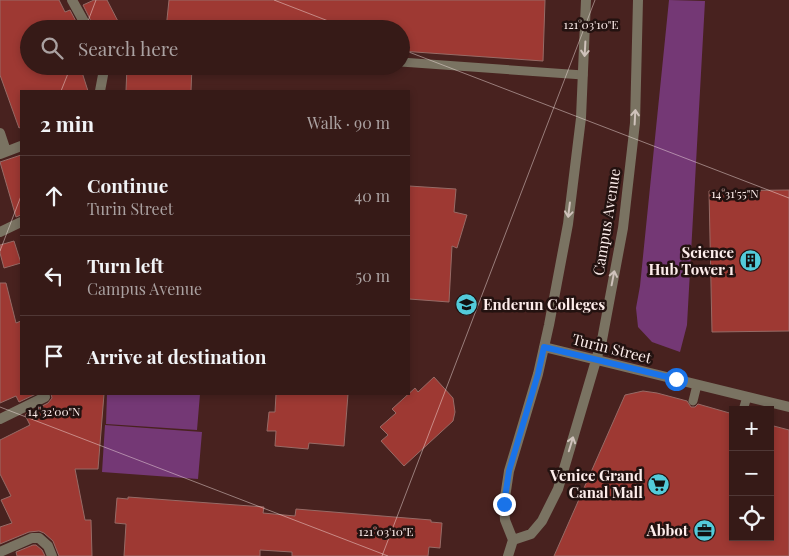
<!DOCTYPE html>
<meta charset="utf-8">
<style>
body{margin:0;font-family:"Playfair Display",serif;background:#3d2320;color:#f1f3f6}
.controls{position:absolute;right:15px;bottom:15px;display:grid;overflow:hidden;border-radius:0px;box-shadow:0 2px 8px #0003}
.controls button{width:45px;height:45px;display:grid;place-items:center;padding:0;border:0;border-bottom:1px solid #503836;background:#361a17;color:#f1f3f6;font:25px sans-serif}
.stop{position:absolute;width:15px;height:15px;margin:-11px;border:4px solid #1a73e8;border-radius:50%;background:#fff}
.stop.end{background:#1a73e8;border-color:#fff;box-shadow:0 1px 5px #0008}
.list{margin:0;padding:0;list-style:none}
h2{display:flex;justify-content:space-between;align-items:center;height:65px;margin:0;padding:0 20px;font-size:21px}
h2 small{font-size:16px;font-weight:400;color:#aaa1a1}
.list li{display:grid;grid-template-columns:32px 1fr auto;gap:15px;align-items:center;box-sizing:border-box;height:80px;padding:0 20px;border-top:1px solid #503836}
.list b{display:block;font-size:19px;white-space:nowrap}
.list p{margin:0;font-size:16px;white-space:nowrap;color:#aaa1a1}
.list em{font-size:16px;font-style:normal;color:#aaa1a1}
.icon{flex:none;width:28px;height:28px;fill:none;stroke:currentColor;stroke-width:2;stroke-linecap:round;stroke-linejoin:round}
.map{position:relative;flex:none;width:789px;height:556px;overflow:hidden}
.search{position:absolute;background:#361a17;box-shadow:0 2px 8px #0003;left:20px;top:20px;width:390px;height:55px;display:flex;align-items:center;gap:12px;box-sizing:border-box;padding:0 18px;border-radius:28px;color:#aaa1a1;font-size:19px}
.panel{position:absolute;background:#361a17;box-shadow:0 2px 8px #0003;left:20px;top:90px;width:390px;height:305px;border-radius:0px}
.map>svg:first-child{display:block}
</style>
<div class="map">
<svg width="789" height="556" viewBox="0 0 789 556">
<rect width="100%" height="100%" fill="#48221f"/>
<!-- green -->
<path fill="#743875" d="M669 0 705 1 687 325 680 352 652 342 638 327 636 308 640 286Z
M107 394H200L197 430 106 424Z
M105 425 202 432 198 479 102 472Z"/>
<!-- building -->
<path fill="#9e3933" stroke="#976b66" d="M0 0H59L65 12 70 10 80 29H29V66H80L88 91H21V127L19 128 0 75Z
M94 0H107L122 29H95L83 5Z
M169 0H545L543 61 401 51V29H166Z
M127 66H192L191 91H126Z
M21 155V215L16 217 0 162Z
M409 186 456 189 454 212 467 215 457 248 452 246 449 302 409 299Z
M789 190V331L712 332 709 191Z
M14 241 21 263 4 268 0 253V245Z
M0 283H6L16 323 21 321V394H36L19 402 16 396 0 403Z
M434 377 453 398 455 412 453 421 404 466 381 441 388 435 380 427 396 413 392 409 415 388 418 392Z
M643 391 657 393 687 401 691 407H695L698 404 733 414V537H770V425L789 430V556H554L625 395Z
M51 394H104L98 469H75L85 520H91L92 556H59L53 541 44 533 39 531 29 532 0 544V527L12 523 1 500 11 496 0 474V440L30 425 25 415 48 403 52 398Z
M276 394H348L344 446 309 443 308 449 275 446 276 431H267L269 412H275Z
M128 497 264 507 263 513 295 516 296 509 431 520V522L442 523 440 548 429 547 428 556H292V552L260 550V556H124L126 524 115 523 117 498 128 499Z
M33 545H36L42 550 45 556H17L16 552Z"/>
<g fill="none" stroke-linecap="round" stroke-linejoin="round">
<!-- lane -->
<path stroke="#7a7362" stroke-width="9" d="M401 62 583 75
M693 401 697 385
M743 410 747 397"/>
<!-- street -->
<path stroke="#7a7362" stroke-width="10" d="M72 0 88 29
M100 91 103 75 102 66
M0 133 6 151
M0 154 21 146
M0 232 21 222
M544 347 789 407
M0 419 45 397
M513 540 531 534 542 521 558 489 602 340 623 228 635 123 638 0
M0 552 32 538H39L48 546 52 556
M508 556 513 540 505 520 504 504 509 471 538 374 549 325 568 224 581 118 586 0"/>
</g>
<!-- one-way arrows -->
<defs><path id="oneway-shaft" d="M-6 0H5M1.5-3L5.5 0L1.5 3" fill="none" stroke-width="1.6" stroke-linecap="round" stroke-linejoin="round" transform="scale(1.25)"/></defs>
<g stroke="#cfc2bb">
<use href="#oneway-shaft" transform="translate(585 49) rotate(93)"/>
<use href="#oneway-shaft" transform="translate(635 117) rotate(-87)"/>
<use href="#oneway-shaft" transform="translate(569 210) rotate(97)"/>
<use href="#oneway-shaft" transform="translate(613 278) rotate(-79)"/>
<use href="#oneway-shaft" transform="translate(571 444) rotate(-73)"/>
</g>
<g fill="none" stroke-linecap="round" stroke-linejoin="round">
<!-- route -->
<path stroke="#1a73e8" stroke-width="6" d="M504 504 509 471 538 374 544 347 676 379"/>
</g>
<!-- ticks -->
<path fill="none" stroke="#fdedeb" stroke-width="1" stroke-opacity="0.45" d="M274 0 349 29M85 29 96 0M401 49 789 198M61 91 71 66M0 251 21 196M0 407 388 556M382 556 595 0"/>
<!-- icons -->
<defs>
<symbol id="building-disc" viewBox="-11 -11 22 22"><circle r="9.5" fill="#53cbda" stroke="#231210"/><path d="M-4-6H4V6H1V3H-1V6H-4ZM-2.5-4.3h1.7v1.8h-1.7ZM.8-4.3h1.7v1.8H.8ZM-2.5-1h1.7V.8h-1.7ZM.8-1h1.7V.8H.8Z" fill="#111"/></symbol>
<symbol id="university-disc" viewBox="-11 -11 22 22"><circle r="9.5" fill="#53cbda" stroke="#231210"/><path d="M0-5L7-2L0 1L-7-2ZM-4 1L0 2.5L4 1V4Q0 6-4 4Z" fill="#111"/></symbol>
<symbol id="supermarket-disc" viewBox="-11 -11 22 22"><circle r="9.5" fill="#53cbda" stroke="#231210"/><path d="M-6-5.5h2.5l.6 2H6L4.5 2H-2.5L-4.4-4H-6ZM-1.5 3.2a1.3 1.3 0 1 0 .1 0ZM3 3.2a1.3 1.3 0 1 0 .1 0Z" fill="#111"/></symbol>
<symbol id="office-disc" viewBox="-11 -11 22 22"><circle r="9.5" fill="#53cbda" stroke="#231210"/><path d="M-6-3h4V-5.5h4V-3h4V5H-6ZM-1-4.5V-3h2v-1.5ZM-6 0V1H6V0Z" fill="#111"/></symbol>
</defs>
<g fill-rule="evenodd">
<use href="#building-disc" x="738" y="248" width="25" height="25"/>
<use href="#university-disc" x="454" y="292" width="25" height="25"/>
<use href="#supermarket-disc" x="646" y="472" width="25" height="25"/>
<use href="#office-disc" x="692" y="518" width="25" height="25"/>
</g>
<g text-anchor="middle" dominant-baseline="central" stroke-width="5" stroke-linejoin="round" paint-order="stroke">
<!-- street labels -->
<g font-size="15" fill="#fdedeb" stroke="#231210">
<text transform="translate(606 222) rotate(-81)">Campus Avenue</text>
<text transform="translate(612 348) rotate(14)">Turin Street</text>
</g>
<!-- poi labels -->
<g font-size="15" font-weight="bold" fill="#fdedeb" stroke="#231210" text-anchor="end">
<text x="734" y="252">Science<tspan x="734" dy="17">Hub Tower 1</tspan></text>
<text x="483" y="304" text-anchor="start">Enderun Colleges</text>
<text x="643" y="475">Venice Grand<tspan x="643" dy="17">Canal Mall</tspan></text>
<text x="688" y="530">Abbot</text>
</g>
</g>
<g font-size="12" text-anchor="middle" fill="#fdedeb" stroke="#231210" stroke-width="5" stroke-linejoin="round" paint-order="stroke">
<text x="591" y="29">121°03'10"E</text>
<text x="735" y="198">14°31'55"N</text>
<text x="54" y="416">14°32'00"N</text>
<text x="386" y="536">121°03'10"E</text>
</g>
</svg>
<div class="controls">
<button>+</button>
<button>−</button>
<button><svg class="icon" aria-label="locate" viewBox="0 0 24 24"><circle cx="12" cy="12" r="6"/><path d="M12 2v4M12 18v4M2 12h4M18 12h4"/></svg></button>
</div>
<div class="stop" style="left:676px;top:379px"></div>
<div class="stop end" style="left:504px;top:504px"></div>
<div class="search"><svg class="icon" aria-label="search" viewBox="0 0 24 24"><circle cx="10" cy="10" r="6"/><path d="M15 15l6 6"/></svg>Search here</div>
<section class="panel">
<h2>2 min<small>Walk · 90 m</small></h2>
<ul class="list">
<li><svg class="icon" aria-label="ahead" viewBox="0 0 24 24"><path d="M12 20V5M6 11l6-6 6 6"/></svg><div><b>Continue</b><p>Turin Street</p></div><em>40 m</em></li>
<li><svg class="icon" aria-label="left" viewBox="0 0 24 24"><path d="M17 20v-9H6M10 6l-5 5 5 5"/></svg><div><b>Turn left</b><p>Campus Avenue</p></div><em>50 m</em></li>
<li><svg class="icon" aria-label="arrive" viewBox="0 0 24 24"><path d="M6 21V4h12l-3 4 3 4H6"/></svg><div><b>Arrive at destination</b></div></li>
</ul>
</section>
</div>
